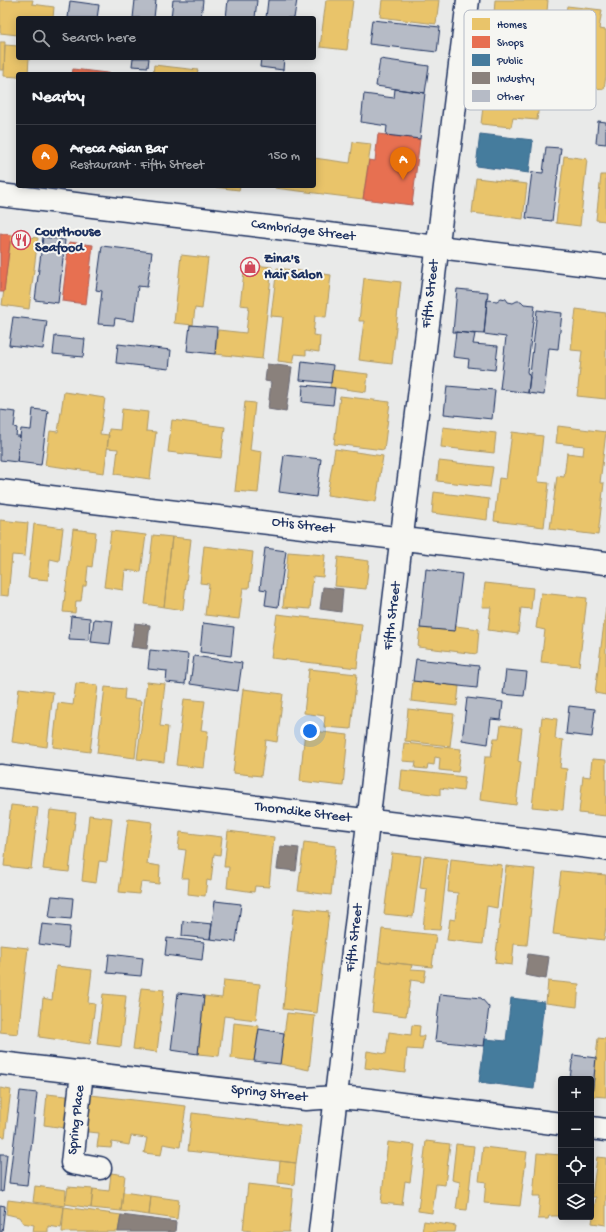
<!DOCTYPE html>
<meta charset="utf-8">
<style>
body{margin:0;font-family:"Gochi Hand",sans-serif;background:#20242c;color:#f1f3f6}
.controls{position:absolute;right:12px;bottom:12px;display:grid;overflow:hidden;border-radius:4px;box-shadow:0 2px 10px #0003}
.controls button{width:36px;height:36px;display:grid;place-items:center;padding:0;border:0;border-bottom:1px solid #363941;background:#171b24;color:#f1f3f6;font:20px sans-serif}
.you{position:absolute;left:310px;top:731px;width:14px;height:14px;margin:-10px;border:3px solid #fff;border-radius:50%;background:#1a73e8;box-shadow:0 0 0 6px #1a73e833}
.badge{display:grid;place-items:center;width:26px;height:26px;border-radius:50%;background:#d1495b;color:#fff;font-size:13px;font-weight:700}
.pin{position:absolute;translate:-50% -33px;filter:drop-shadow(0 1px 2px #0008)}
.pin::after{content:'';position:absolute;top:21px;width:14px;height:12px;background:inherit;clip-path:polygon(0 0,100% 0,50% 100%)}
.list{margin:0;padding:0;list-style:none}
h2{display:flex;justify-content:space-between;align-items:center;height:52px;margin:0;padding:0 16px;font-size:17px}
h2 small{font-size:13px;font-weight:400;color:#9ea1a6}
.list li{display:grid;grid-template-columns:26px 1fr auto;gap:12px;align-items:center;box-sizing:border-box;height:64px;padding:0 16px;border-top:1px solid #363941}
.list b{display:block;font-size:15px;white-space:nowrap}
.list p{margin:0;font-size:13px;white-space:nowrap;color:#9ea1a6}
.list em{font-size:13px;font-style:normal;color:#9ea1a6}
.icon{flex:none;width:22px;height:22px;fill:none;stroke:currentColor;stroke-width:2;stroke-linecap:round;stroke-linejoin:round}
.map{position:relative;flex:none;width:606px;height:1232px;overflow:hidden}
.search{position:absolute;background:#171b24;box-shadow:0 2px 10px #0003;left:16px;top:16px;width:300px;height:44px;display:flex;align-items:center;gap:10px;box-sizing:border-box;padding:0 14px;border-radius:4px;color:#9ea1a6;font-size:15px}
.panel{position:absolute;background:#171b24;box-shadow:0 2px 10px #0003;left:16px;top:72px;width:300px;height:116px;border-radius:4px}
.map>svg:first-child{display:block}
</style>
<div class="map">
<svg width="606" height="1232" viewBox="0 0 606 1232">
<rect width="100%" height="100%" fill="#e9eae9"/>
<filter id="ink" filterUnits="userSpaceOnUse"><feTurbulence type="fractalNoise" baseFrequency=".025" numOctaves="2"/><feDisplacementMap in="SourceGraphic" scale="8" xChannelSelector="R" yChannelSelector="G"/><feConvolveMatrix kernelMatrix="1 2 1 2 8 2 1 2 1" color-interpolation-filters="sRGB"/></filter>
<g filter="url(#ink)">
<!-- homes -->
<path fill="#e9c46a" stroke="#ab9766" d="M0 0H33L32 4 54 7 53 18H18V35L0 33Z
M326 0H353L347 50 320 47Z
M382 0H439L436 24 380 17Z
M495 0H548L544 46 492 42Z
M567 6 602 10 599 29 606 30V76L604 89 574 86 581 28 564 26Z
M0 42H5L4 70H0Z
M5 45 18 46V58H29L28 74H18V77L4 76Z
M154 65 198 70 197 74H153Z
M484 98 539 104 537 120 513 118 511 127 481 124Z
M353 142 371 144 363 199 275 188V186H314V158L350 163Z
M564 156 587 159 580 226 556 223Z
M601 175H606V221L596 220Z
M476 178 527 184 523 219 472 213Z
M206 186H240L239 190Z
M11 235 38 238 29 309 2 305Z
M181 255 208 258 202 309 195 308 193 325 174 323Z
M245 264 272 267 262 359 215 354 218 330 246 333 249 306 240 305Z
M277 268 331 275 326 317 315 316 313 335 320 336 319 352 306 350V355L295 354 293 363 278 361 283 317 271 316Z
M364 278 401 282 392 364 359 360 364 321H359Z
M576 309 606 313V399L577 396 582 351 571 350Z
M333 370 368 374 366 392 330 387Z
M64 392 105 398 100 434 109 435 104 473 45 465 50 431 58 432Z
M340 396 390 402 384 450 334 444Z
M245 402 255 403 250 450 262 452 258 493 235 491Z
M122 409 148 412 146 431 156 432 150 479 115 474 118 449 107 448 109 429 120 430Z
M172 420 225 427 221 458 168 452Z
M558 426 606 432 600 483H604L598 535 550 529 557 476 564 477 567 453 583 455 584 446 556 443Z
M443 427 496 433 494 453 441 447Z
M512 432 543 436 538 482 549 483 544 527 494 521 499 478 506 479Z
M335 449 383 456 376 502 327 495Z
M439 461 493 467 490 487 437 481Z
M434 492 489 499 487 520 432 513Z
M0 520 28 523 25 556 12 555 8 596 0 595Z
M34 524 63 528 59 561 50 559 48 580 28 578Z
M73 529 96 532 92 567 88 566 86 586H83L81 601H76L75 613 63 612Z
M111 531 146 535 141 572 125 570 123 590 104 587Z
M153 535 172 537 164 607 145 604Z
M172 537 191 539 183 610 164 607Z
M204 546 253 552 249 588H243L239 619 205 615 209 584 200 583Z
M288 552 325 555 323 577 313 576 310 609 283 607Z
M338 557 369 561 366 589 335 586Z
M485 583 533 588 531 609 521 608 518 634 488 630 491 607H482Z
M541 593 587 598 579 666 541 662 545 630 536 628Z
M606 608V695L595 693Z
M277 614 362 624 357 668 271 658Z
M456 626 479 629 477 654 418 647 420 628 455 631Z
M309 669 357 674 351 729 324 727 325 716 304 713Z
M413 681 459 686 457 706 411 701Z
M147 682 165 684 160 726 168 727 164 762 137 759Z
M76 683 98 685 90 752 53 747 58 703 73 705Z
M105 687 125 689 124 699 141 701 135 758 97 753Z
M19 688 53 692 47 747 12 742Z
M243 689 283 694 277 742 266 740 261 776 233 773Z
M184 699 205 701 201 730 208 731 204 768 176 765Z
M408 709 454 714 450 746 405 741Z
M542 717 557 719 555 739 563 740 560 768 567 769 563 810 532 807Z
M501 725 522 728 518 761 521 762 516 805 480 800 485 757H491L494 738H499Z
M305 730 348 735 343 786 300 781Z
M404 743 461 749 458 772 439 770 440 758 435 757 434 765 428 764 427 769 415 768 416 762 402 761Z
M592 759 606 760V816L579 813 583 776 590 777Z
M402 770 465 777 463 791 440 788V795L400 790Z
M11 805 38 808 31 869 4 866Z
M50 810 76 813 69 872 43 869Z
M89 815 112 818 107 862 99 861 96 883 82 881Z
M128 819 152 822 147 864 160 866 159 884 141 882 139 894 119 892Z
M228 831 274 837 269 887 255 886 254 892 227 888 229 867H224Z
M180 832 222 837 220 855 214 854 211 881 207 880 205 896 188 894 189 878H182L186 850 178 849Z
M304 842 336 846 331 895 298 891Z
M392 853 421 856 413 917 384 914Z
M424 856 448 859 440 930 423 929 427 889 420 888Z
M451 859 502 865 497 908 487 906 483 944 447 940 450 919 455 920 458 893 448 892Z
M506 866 535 869 527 945 514 944 512 965 495 963Z
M561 871 606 875V926L604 940 553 934Z
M294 908 329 912 317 1013 283 1009Z
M382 929 436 935 432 967 378 961Z
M0 945 28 948 18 1034 0 1032Z
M378 961 412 965 411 969 426 970 424 982 411 980 406 1016 372 1012Z
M56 966 92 970 88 1003 95 1004 90 1044 39 1037 43 998 52 1000Z
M224 980 260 984 256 1020 224 1016 219 1056 198 1054 204 996 222 998Z
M548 981 579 984 577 1007 546 1003Z
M141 988 164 990 157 1052 133 1049Z
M103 994 126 996 121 1047 97 1044Z
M287 1013 315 1016 309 1070 280 1064Z
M234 1023 259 1026 254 1061 231 1058Z
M412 1025 420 1026 419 1036H424L422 1050 407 1049 405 1073 365 1068 367 1051 386 1054 389 1032 411 1035Z
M598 1038 606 1039V1097L592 1096Z
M0 1088 11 1090 5 1137 0 1136Z
M47 1094 75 1097 72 1129 44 1125Z
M82 1094 186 1106 180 1147 163 1144 161 1155 144 1153 147 1138 131 1136 129 1145 112 1142 111 1148 97 1147 99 1133 78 1131Z
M192 1113 301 1126 296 1163 188 1151Z
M426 1141 450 1144 445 1185 436 1184 432 1213 418 1211Z
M388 1142 415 1145 410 1182 405 1181 402 1205 381 1203Z
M456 1144 474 1146 467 1210 456 1209 460 1182 452 1180Z
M483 1147 527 1152 520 1206 484 1203 486 1182 479 1181Z
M537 1153 561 1155V1198L559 1216H549L548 1219H538L540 1196H533Z
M597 1157 606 1158V1225L592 1223 596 1197H592Z
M280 1161 296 1163 294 1185 278 1183Z
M111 1173 125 1175 121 1211 91 1208 93 1189 109 1191Z
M248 1184 293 1189 289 1232H261L243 1230Z
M35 1186 66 1190 65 1206 33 1202Z
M68 1187 93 1189 91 1208 65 1204Z
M123 1192 151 1196 149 1215 121 1211Z
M151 1196 179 1200 177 1219 149 1215Z
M8 1200 64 1207 61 1228 48 1226V1232H33L34 1225 23 1223 19 1217 6 1214Z
M64 1207 121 1215 118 1232H62Z
M424 1221 456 1226 455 1232H422Z"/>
<!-- shops -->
<path fill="#e76f51" stroke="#aa5c55" d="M73 69 115 74H72Z
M378 134 420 139 412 205 363 199 369 160 375 161Z
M0 233 11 235 4 292H0Z
M69 242 93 245 86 304 62 301Z"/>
<!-- public -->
<path fill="#457b9d" stroke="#38648a" d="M480 134 533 140 529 173 476 166Z
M511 998 544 1002 534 1089 479 1082 485 1039 506 1041Z"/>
<!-- industry -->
<path fill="#8a817c" stroke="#696873" d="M267 364 292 367 286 412 268 409 271 382 265 381Z
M323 587 343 589 341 612 320 609Z
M135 623 150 625 147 649 131 647Z
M280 846 299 848 296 871 277 869Z
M528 954 549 957 546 979 525 975Z
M121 1215 176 1222 175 1232H118Z"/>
<!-- building -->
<path fill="#b6bbc6" stroke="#1b2f5e" d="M135 0H156L154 18H133Z
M173 0H203L201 18H171Z
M228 0H257L255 18H226Z
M268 0H297L294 18H266Z
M70 1 99 5 97 18H68Z
M372 20 440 27 437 52 369 44Z
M133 58H149L148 67 132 66Z
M261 58H284L283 70 260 67Z
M380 59 429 66 425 93 376 86Z
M395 89 425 93 420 139 386 135 387 126 361 122 364 94 394 98Z
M598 121 606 122V144L596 143Z
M546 147 561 148 552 221 526 218 532 172 543 173Z
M43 237 65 240 58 303 35 300Z
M102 246 152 252 147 287 138 286 134 321 115 318 114 325 98 324 102 291 96 290Z
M457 289 488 292 484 334 453 332Z
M501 298 506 299 508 302 513 303 517 301H521L524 304 535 305 527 372 530 377 528 393 500 389 506 337 484 334 487 300 497 301Z
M537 310 562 313 558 349 549 348 544 395 528 393Z
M13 317 47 321 43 349 9 345Z
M190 325 217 327 215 354 187 351Z
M456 332 475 334 473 344 498 346 495 370 468 367 469 359 453 357Z
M55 336 85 339 83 357 53 354Z
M118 344 171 350 169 369 116 363Z
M302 361 333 365 331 383 300 380Z
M303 385 335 388 333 405 302 402Z
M447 386 495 390 492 419 444 414Z
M33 409 48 411 41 465 17 462 21 429 31 430Z
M0 410 16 412 14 427 17 428 16 436H20L17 462 0 460Z
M284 455 321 459 316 497 279 492Z
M265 548 286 551 278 607 265 605 267 590 260 589Z
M426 569 462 574 455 631 420 628Z
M71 616 90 618 89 640 69 639Z
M94 619 113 621 110 644 91 642Z
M203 623 234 627 231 656 200 652Z
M150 650 188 654 185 684 166 682 167 671 148 669Z
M194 656 242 663 238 691 190 684Z
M416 659 479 666 477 688 413 681Z
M506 670 527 672 524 696 503 694Z
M467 698 503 702 501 720 491 719 488 744 462 740Z
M569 706 595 709 592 737 566 734Z
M52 896 73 898 71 919 49 917Z
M215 901 241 904 236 942 210 939Z
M183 921 212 924 210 939 182 936Z
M42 924 70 927 68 948 39 944Z
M167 938 204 942 202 960 165 955Z
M109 954 143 958 141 976 107 973Z
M178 993 204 996 198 1054 171 1050Z
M440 994 481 998 489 1007 484 1046 435 1041Z
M259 1029 284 1033 280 1064 254 1061Z
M573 1055 596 1058 592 1096 591 1079H570Z
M20 1091 37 1093 27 1185 9 1183Z
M0 1154H7L3 1192 0 1191Z
M0 1205 5 1206 2 1232H0Z"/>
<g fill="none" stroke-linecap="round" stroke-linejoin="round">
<defs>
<path id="street" d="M0 491 606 563
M0 776 606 849
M0 1063 306 1099 335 1097 362 1099 561 1124
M82 1072 72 1163 100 1168
M591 1128 606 1130
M320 1232 399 559 468 0"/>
<path id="secondary" d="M0 195 606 267"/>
</defs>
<!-- street casing -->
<use href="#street" stroke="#1b2f5e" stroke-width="25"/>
<!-- secondary casing -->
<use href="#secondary" stroke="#1b2f5e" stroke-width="25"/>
<!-- street -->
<use href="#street" stroke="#f6f6f2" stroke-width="22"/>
<!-- secondary -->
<use href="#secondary" stroke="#f6f6f2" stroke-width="22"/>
</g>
</g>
<!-- icons -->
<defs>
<symbol id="restaurant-ring" viewBox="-11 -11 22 22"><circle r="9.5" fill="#f6f6f2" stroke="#d1495b" stroke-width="1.5"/><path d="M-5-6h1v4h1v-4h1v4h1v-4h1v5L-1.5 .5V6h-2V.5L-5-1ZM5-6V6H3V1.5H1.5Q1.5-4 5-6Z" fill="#d1495b"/></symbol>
<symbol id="shop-ring" viewBox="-11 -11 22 22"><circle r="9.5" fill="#f6f6f2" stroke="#d1495b" stroke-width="1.5"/><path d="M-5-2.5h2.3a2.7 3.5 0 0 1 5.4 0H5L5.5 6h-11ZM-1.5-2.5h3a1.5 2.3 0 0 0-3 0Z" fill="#d1495b"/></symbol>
</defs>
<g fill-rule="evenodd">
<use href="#restaurant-ring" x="10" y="229" width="22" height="22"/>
<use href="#shop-ring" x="239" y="256" width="22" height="22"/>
</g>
<g text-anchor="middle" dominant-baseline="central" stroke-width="4" stroke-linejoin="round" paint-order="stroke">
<!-- street labels -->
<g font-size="14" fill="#1b2f5e" stroke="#f6f6f2">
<text transform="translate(303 231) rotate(7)">Cambridge Street</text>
<text transform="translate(431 294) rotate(-83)">Fifth Street</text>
<text transform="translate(303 526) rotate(7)">Otis Street</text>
<text transform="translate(393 616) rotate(-83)">Fifth Street</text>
<text transform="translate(303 813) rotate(7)">Thorndike Street</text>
<text transform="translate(355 938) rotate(-83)">Fifth Street</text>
<text transform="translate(269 1094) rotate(6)">Spring Street</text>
<text transform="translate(77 1120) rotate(-84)">Spring Place</text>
</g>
<!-- poi labels -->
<g font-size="14" font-weight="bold" fill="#1b2f5e" stroke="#f6f6f2" text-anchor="start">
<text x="35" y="232">Courthouse<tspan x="35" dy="16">Seafood</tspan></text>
<text x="264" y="259">Zina's<tspan x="264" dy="16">Hair Salon</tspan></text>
</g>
</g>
<!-- legend -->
<rect x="464" y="10" width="132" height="100" rx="6" fill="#f6f6f2" stroke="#b4bac6" stroke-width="1"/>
<rect x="472" y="18" width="18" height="12" fill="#e9c46a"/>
<rect x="472" y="36" width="18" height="12" fill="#e76f51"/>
<rect x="472" y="54" width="18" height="12" fill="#457b9d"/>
<rect x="472" y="72" width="18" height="12" fill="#8a817c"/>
<rect x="472" y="90" width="18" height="12" fill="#b6bbc6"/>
<g font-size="11" fill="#1b2f5e">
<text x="497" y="28">Homes</text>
<text x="497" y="46">Shops</text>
<text x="497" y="64">Public</text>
<text x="497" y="82">Industry</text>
<text x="497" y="100">Other</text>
</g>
</svg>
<div class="controls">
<button>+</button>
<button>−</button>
<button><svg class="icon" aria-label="locate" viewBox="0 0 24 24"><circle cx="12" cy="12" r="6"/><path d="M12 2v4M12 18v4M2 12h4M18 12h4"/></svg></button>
<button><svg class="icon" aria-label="layers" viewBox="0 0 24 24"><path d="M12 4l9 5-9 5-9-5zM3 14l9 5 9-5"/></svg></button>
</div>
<div class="you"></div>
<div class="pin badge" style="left:403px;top:180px;background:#e8710a">A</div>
<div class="search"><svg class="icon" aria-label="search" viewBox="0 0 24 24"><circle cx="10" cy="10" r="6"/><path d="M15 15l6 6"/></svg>Search here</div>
<section class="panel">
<h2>Nearby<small></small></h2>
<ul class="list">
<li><span class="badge" style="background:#e8710a">A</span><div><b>Areca Asian Bar</b><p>Restaurant · Fifth Street</p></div><em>150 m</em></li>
</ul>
</section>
</div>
